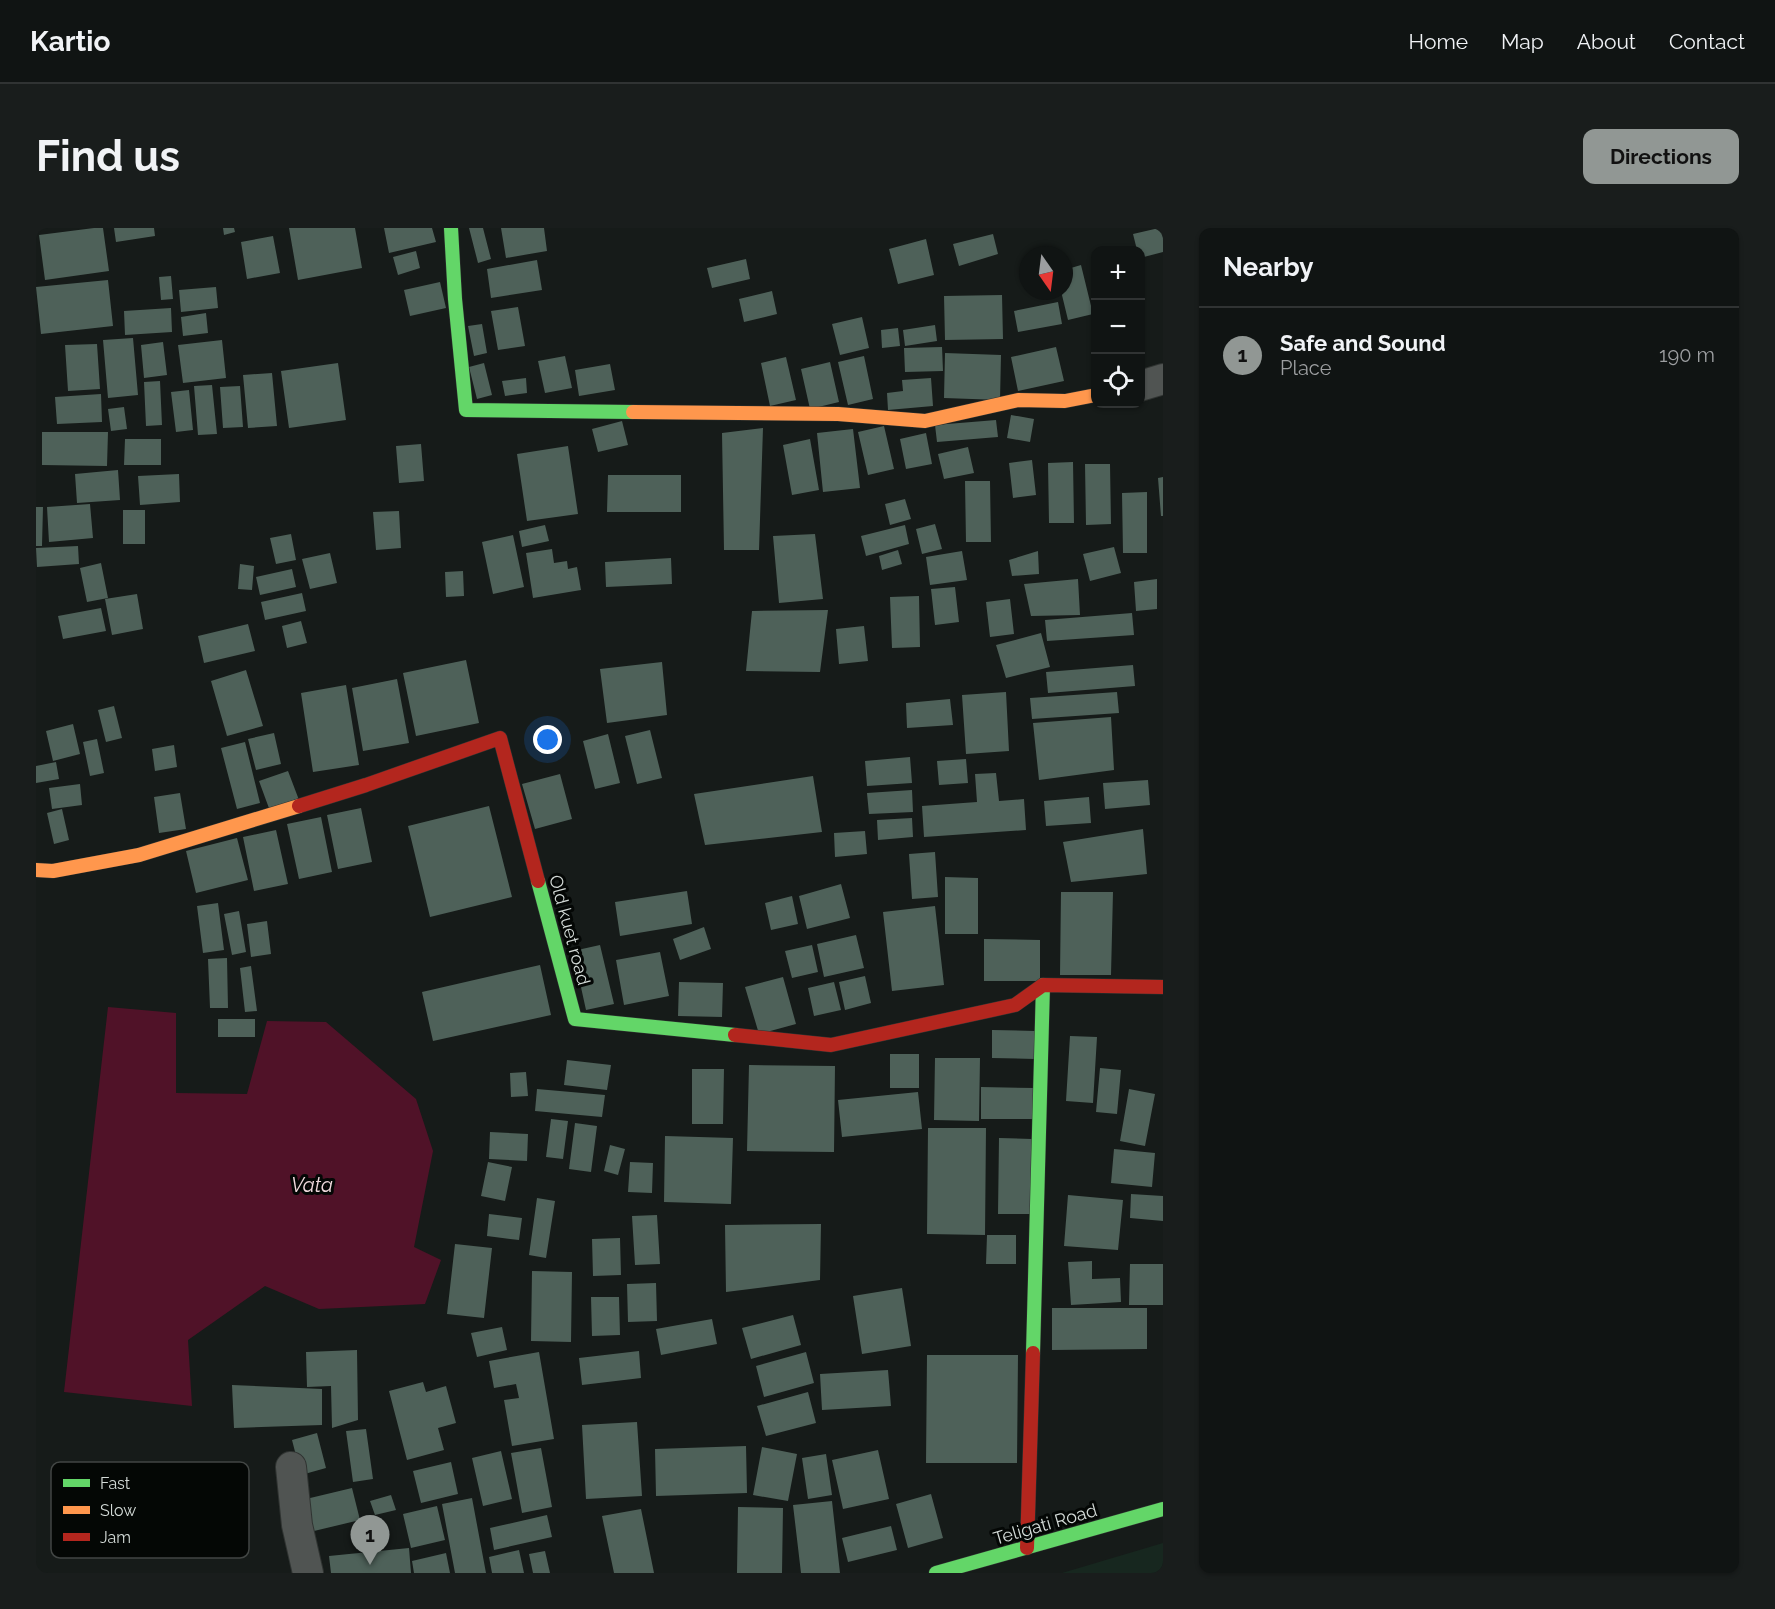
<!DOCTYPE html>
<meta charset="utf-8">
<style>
body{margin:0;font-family:Raleway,sans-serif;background:#191d1c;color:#f1f3f6}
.controls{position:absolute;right:18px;top:18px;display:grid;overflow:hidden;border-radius:12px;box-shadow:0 2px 4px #0004}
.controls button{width:54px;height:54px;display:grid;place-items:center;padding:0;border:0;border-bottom:2px solid #303333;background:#101413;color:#f1f3f6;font:30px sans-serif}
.compass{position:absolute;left:983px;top:18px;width:54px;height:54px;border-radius:50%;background:#101413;box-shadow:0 2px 4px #0004;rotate:166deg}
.you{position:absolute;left:512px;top:512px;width:21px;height:21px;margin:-15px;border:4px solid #fff;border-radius:50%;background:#1a73e8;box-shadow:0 0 0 9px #1a73e833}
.badge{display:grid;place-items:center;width:39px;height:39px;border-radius:50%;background:#919794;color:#111;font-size:20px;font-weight:700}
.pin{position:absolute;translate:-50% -50px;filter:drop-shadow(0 2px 3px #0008)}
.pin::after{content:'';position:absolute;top:32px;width:21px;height:18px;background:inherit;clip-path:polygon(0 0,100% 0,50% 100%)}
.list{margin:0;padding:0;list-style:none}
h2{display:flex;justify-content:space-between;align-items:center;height:78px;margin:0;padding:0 24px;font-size:26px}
h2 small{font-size:20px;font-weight:400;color:#9c9ea0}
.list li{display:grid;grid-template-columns:39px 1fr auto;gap:18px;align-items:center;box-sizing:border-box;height:96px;padding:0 24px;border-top:2px solid #303333}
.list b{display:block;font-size:22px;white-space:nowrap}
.list p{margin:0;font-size:20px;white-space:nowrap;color:#9c9ea0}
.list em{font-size:20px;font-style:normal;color:#9c9ea0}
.icon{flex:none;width:33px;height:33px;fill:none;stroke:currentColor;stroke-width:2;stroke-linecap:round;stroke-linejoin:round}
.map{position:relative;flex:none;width:1127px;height:1345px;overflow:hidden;border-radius:12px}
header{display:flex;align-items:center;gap:36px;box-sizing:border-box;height:84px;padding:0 30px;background:#101413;border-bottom:2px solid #303333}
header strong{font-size:28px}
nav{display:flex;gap:33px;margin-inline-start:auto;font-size:21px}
.intro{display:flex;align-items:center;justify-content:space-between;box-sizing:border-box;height:144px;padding:0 36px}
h1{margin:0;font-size:42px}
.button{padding:15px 27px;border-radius:12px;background:#919794;color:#111;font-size:21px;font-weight:700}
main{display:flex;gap:36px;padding:0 36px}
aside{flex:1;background:#101413;border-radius:12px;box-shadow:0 2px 4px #0004}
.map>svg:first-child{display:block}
</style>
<header>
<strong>Kartio</strong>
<nav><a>Home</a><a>Map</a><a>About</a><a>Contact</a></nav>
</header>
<div class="intro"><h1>Find us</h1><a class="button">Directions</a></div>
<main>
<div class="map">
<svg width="1127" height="1345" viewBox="0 0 1127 1345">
<rect width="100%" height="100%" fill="#161b19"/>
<!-- built -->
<path fill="#17271f" d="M1127 1315V1345H1026Z"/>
<!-- water -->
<path fill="#501228" d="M72 779 140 785V865L211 866 231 793 290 794 380 871 397 923 378 1019 405 1032 389 1076 283 1081 229 1058 152 1112 156 1178 28 1164Z"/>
<!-- building -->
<path fill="#4e6159" d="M58 0H67L73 43 9 52 3 7Z
M78 0H118L119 8 80 14Z
M187 0H198L199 4 188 7Z
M253 0H319L326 40 262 52Z
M348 0H396L400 14 353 25Z
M433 0H447L455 31 442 35Z
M465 0H508L511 23 470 30Z
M1123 0H1127V24L1104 30V22H1101L1097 6Z
M957 6 962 26 923 38 917 16Z
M237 8 244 45 211 51 205 14Z
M890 11 898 47 862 56 853 21Z
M380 23 384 40 362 47 357 29Z
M710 31 714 51 676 60 671 40Z
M501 32 506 62 455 70 451 41Z
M1045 37 1057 86 1032 92 1025 63H1028V42Z
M135 48 137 71 125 72 123 49Z
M72 52 77 98 5 106 0 59Z
M404 54 410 80 374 88 368 62Z
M180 59 182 80 145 84 143 62Z
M736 63 741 86 708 94 703 71Z
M966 67 967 111 909 112 908 68Z
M1022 74 1026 96 982 104 978 83Z
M482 79 489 118 462 122 455 83Z
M135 80 136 104 89 107 88 83Z
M170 85 172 105 147 108 145 89Z
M826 89 833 120 804 127 796 96Z
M446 96 451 125 438 128 432 98Z
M899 97 901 113 869 118 867 102Z
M862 100 864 118 846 120 845 102Z
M97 110 102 167 72 170 67 112Z
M186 112 190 150 147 155 142 117Z
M127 114 131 147 108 150 105 117Z
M61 116 64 161 32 163 29 117Z
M906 119 907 143 869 144 868 120Z
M1020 119 1028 153 982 163 975 129Z
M909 125 965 127 964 172 908 170Z
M529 128 536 160 509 165 502 133Z
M828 128 837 171 812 177 802 134Z
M750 129 760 172 734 178 725 135Z
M794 134 803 174 774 181 765 141Z
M302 135 310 192 253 200 245 143Z
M448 135 456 167 441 171 433 139Z
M574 136 579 162 543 168 539 142Z
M236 145 241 198 212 200 207 147Z
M490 150 491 165 469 168 466 153Z
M895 150 897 178 852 182 851 165 867 163 866 152Z
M124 153 126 197 110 198 108 154Z
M176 157 181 206 162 207 158 158Z
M204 158 207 199 187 200 184 159Z
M153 162 157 202 140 204 135 164Z
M65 166 66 194 21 196 19 169Z
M88 179 91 201 75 203 72 181Z
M975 187 998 191 994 214 971 210Z
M960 192 962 209 901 214 899 197Z
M586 193 592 217 562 224 556 201Z
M848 198 858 241 832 247 822 204Z
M727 200 723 322H688L686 205Z
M817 201 824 260 787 264 781 205Z
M6 204H72L71 238 6 237Z
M890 205 896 236 870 241 864 211Z
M89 211H125V237H88Z
M774 211 783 262 756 267 747 217Z
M385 216 388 253 363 255 360 218Z
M532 218 542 286 491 293 481 226Z
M932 219 938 245 908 251 902 226Z
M996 232 1000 267 977 270 973 235Z
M1037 234 1038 295H1013L1012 235Z
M1049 236H1074L1075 296 1050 297Z
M82 242 84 272 41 275 39 246Z
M143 246 144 274 104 277 102 248Z
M572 247H645V284H571Z
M1127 249V288H1125L1122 250Z
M929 253H954L955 314H930Z
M1111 264V325H1087L1086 265Z
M869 271 875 291 854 297 849 276Z
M54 276 57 310 13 314 11 279Z
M0 279H7L6 318H0Z
M87 282H109V316H87Z
M363 283 365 320 340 322 337 284Z
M899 296 906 321 886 326 880 301Z
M509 297 513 313 486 319 483 303Z
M869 297 873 316 830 328 825 308Z
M255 306 260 332 240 336 234 310Z
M779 306 787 371 743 375 737 308Z
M477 307 488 359 457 366 446 314Z
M42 318 43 336 1 339 0 320Z
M1078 319 1085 345 1054 353 1047 326Z
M516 321 518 335 531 333 532 341 541 339 545 362 497 370 490 325Z
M862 322 866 336 846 342 843 328Z
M926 323 931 352 894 357 890 329Z
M1002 323 1003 346 976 348 973 332Z
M294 325 301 355 274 361 266 331Z
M635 330 636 356 570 359 569 334Z
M65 335 72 370 51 374 44 340Z
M204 336 218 338 216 362 202 361Z
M256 341 260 359 224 367 220 349Z
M427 343 428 368 410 369 409 344Z
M1042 351 1044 387 995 388 988 356Z
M1121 351V381L1100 383 1098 354Z
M919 359 923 394 899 397 895 361Z
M266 365 270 383 229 392 225 374Z
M101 366 107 401 76 407 69 371Z
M883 368 884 419 856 420 854 369Z
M974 371 978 406 954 409 950 374Z
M65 380 70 403 27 411 22 388Z
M792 382 784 444 710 443 716 383Z
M1096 385 1098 407 1011 413 1009 392Z
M265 393 271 415 251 420 246 398Z
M212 396 219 423 168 435 162 408Z
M828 398 832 433 803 436 800 401Z
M1005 405 1014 439 970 450 960 417Z
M430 432 443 495 380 508 367 445Z
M626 434 631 487 571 495 564 441Z
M1097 437 1099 458 1012 465 1010 444Z
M210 442 227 498 191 508 175 453Z
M361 451 373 515 327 523 316 460Z
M310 457 323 537 277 544 265 465Z
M970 464 973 523 930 526 926 467Z
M1081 464 1083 485 996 491 994 470Z
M914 471 917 497 871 500 870 475Z
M78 478 86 510 70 514 62 482Z
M1075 489 1078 542 1003 552 997 495Z
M37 496 44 526 17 533 10 503Z
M614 502 626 550 601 556 589 508Z
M238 505 245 536 220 542 212 511Z
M572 506 584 555 559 561 547 513Z
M61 511 68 545 54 548 47 514Z
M209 514 224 575 201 581 185 520Z
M138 517 141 539 119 543 116 521Z
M874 529 876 555 831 558 829 533Z
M930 531 932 555 903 557 901 533Z
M20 534 23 551 0 555V538Z
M252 543 263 572 234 583 223 553Z
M960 545 963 573 988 571 990 602 888 609 886 578 941 574 939 546Z
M524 546 536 591 499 601 486 556Z
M777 548 786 604 669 617 658 566Z
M1112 552 1114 577 1069 581 1067 555Z
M44 556 46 577 16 581 13 560Z
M876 562 877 584 833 586 831 565Z
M144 565 150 601 123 605 118 569Z
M1053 569 1055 595 1010 598 1008 573Z
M453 578 476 669 394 689 372 598Z
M325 580 336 634 302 641 291 587Z
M26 581 33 612 18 616 11 585Z
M285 589 296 644 263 651 251 596Z
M876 590 877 609 842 612 841 592Z
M1107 601 1111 646 1035 654 1027 614Z
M240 602 252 656 218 663 207 609Z
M829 603 831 626 799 629 798 605Z
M201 610 212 652 160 665 150 623Z
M899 624 902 669 876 671 873 626Z
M909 649 942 650V706H909Z
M805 656 814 690 771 701 763 668Z
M651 663 656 696 584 708 579 674Z
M1025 664H1077L1075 747H1024Z
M756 668 762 696 735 702 729 675Z
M182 675 188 722 167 725 161 678Z
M899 678 908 757 856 763 847 684Z
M203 683 210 724 196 727 188 686Z
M231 693 235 726 215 729 211 696Z
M668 699 675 721 644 732 637 711Z
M820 707 828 740 788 749 781 716Z
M948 711 1004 712V753H948Z
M564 717 578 776 550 782 537 723Z
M776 717 782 744 756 750 749 723Z
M624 724 633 768 588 777 580 732Z
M191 730 192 780H174L172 731Z
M504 737 515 787 397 813 386 764Z
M215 738 221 783 209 784 204 740Z
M829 748 835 775 809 782 803 754Z
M747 749 760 796 723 806 709 759Z
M643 754 687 755 686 789 642 788Z
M798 754 805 782 778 788 772 760Z
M182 791H219V809H182Z
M956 802 999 803V831L956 830Z
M1034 808 1061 809 1057 875 1030 873Z
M854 826H883V860H854Z
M899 830H944L943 893 898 892Z
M531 832 575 837 571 862 528 857Z
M713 837 799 838 798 924 711 923Z
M1064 840 1085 842 1081 886 1060 884Z
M656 841H688L687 896H656Z
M490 844 492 868 475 869 474 845Z
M945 859 999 860 998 891H945Z
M501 861 569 867 566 889 499 883Z
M1093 861 1119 866 1109 918 1084 913Z
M882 864 886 901 806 909 802 872Z
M515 891 532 893 527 931 510 929Z
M539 895 561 898 555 944 533 941Z
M892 900H950L949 1007 891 1006Z
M454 904 492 906 491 933 453 931Z
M629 908 697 910 695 976 628 974Z
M963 910 996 911 995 986H962Z
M574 917 589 921 582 947 568 943Z
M1078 921 1119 925 1116 959 1075 955Z
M452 934 476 939 469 973 445 968Z
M594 934 617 935 616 965 592 964Z
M1095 966 1127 968V993L1094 990Z
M1032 967 1087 972 1082 1022 1028 1018Z
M501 970 519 973 510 1030 493 1027Z
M453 986 486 990 483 1012 451 1008Z
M621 987 624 1036 599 1037 596 988Z
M785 996 784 1052 690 1064 689 997Z
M951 1007H980V1036H950Z
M584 1010 585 1047 557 1048 556 1011Z
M419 1016 456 1020 448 1090 411 1086Z
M1056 1033V1051L1084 1050 1085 1074 1035 1077 1032 1034Z
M1094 1036H1127V1077H1093Z
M496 1043 536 1044 535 1114 495 1113Z
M620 1055 621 1093 592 1094 591 1056Z
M866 1060 875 1118 826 1126 817 1068Z
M555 1069H583L584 1107 556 1108Z
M1016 1080H1111V1121L1016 1122Z
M757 1087 765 1117 715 1131 706 1100Z
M676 1091 681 1116 625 1127 620 1101Z
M466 1099 471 1122 441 1129 435 1105Z
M321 1122 322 1192 296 1200 295 1158 271 1159 270 1124Z
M603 1123 605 1150 546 1157 543 1130Z
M503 1124 518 1211 476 1218 468 1172 483 1170 480 1156 458 1160 453 1133Z
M770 1124 778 1155 728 1169 720 1138Z
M891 1127H982L981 1235H890Z
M852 1142 855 1178 786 1182 784 1146Z
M387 1154 390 1164 410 1158 420 1195 402 1200 408 1222 371 1232 353 1163Z
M196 1157 286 1161V1197L198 1200Z
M772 1164 780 1195 730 1208 721 1178Z
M601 1194 606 1268 550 1271 546 1197Z
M330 1201 337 1251 317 1254 310 1203Z
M281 1205 290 1240 265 1247 256 1212Z
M710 1218 711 1265 620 1268 619 1221Z
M726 1219 761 1226 752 1273 717 1267Z
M505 1220 516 1279 486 1285 475 1225Z
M842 1222 853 1271 807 1281 796 1232Z
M465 1223 476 1271 447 1278 436 1230Z
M790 1226 796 1267 772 1271 766 1230Z
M415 1234 422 1266 385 1275 377 1243Z
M316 1260 324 1292 278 1303 270 1271Z
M895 1266 907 1310 872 1320 860 1276Z
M355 1267 360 1282 339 1287 334 1273Z
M436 1270 450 1345H419L406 1276Z
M796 1273 804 1345H765L757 1277Z
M401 1278 409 1312 375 1320 367 1286Z
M702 1279 747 1280 746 1345H701Z
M605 1281 618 1345H578L566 1288Z
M511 1287 516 1309 458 1322 454 1300Z
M855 1298 861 1322 812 1334 806 1310Z
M373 1320 375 1345H295L293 1328Z
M483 1322 488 1345H456L453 1329Z
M509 1323 514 1345H497L493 1326Z
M410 1325 414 1345H378L376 1333Z"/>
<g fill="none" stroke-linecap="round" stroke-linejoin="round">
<defs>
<path id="street" d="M1104 158 1127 151
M255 1239 261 1297 272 1345"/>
<path id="fast" d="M415 0 419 71 430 182 597 184
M502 653 539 791 699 807
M997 1125 1007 757
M900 1345 1127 1281"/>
<path id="slow" d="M597 184 802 186 889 193 982 172 1029 173 1060 167
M0 642 17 643 103 627 263 578"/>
<path id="jam" d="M263 578 330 557 464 510 502 653
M699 807 795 817 979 777 1007 757 1127 759
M991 1320 997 1125"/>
</defs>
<!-- street casing -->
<use href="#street" stroke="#303432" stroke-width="32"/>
<!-- fast casing -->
<use href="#fast" stroke="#303432" stroke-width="15"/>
<!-- slow casing -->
<use href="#slow" stroke="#303432" stroke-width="15"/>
<!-- jam casing -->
<use href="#jam" stroke="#303432" stroke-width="15"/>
<!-- street -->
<use href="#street" stroke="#505452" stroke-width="30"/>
<!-- fast -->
<use href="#fast" stroke="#63d668" stroke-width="14"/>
<!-- slow -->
<use href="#slow" stroke="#ff974d" stroke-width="14"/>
<!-- jam -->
<use href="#jam" stroke="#b3261e" stroke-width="14"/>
</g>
<g text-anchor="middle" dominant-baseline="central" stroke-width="6" stroke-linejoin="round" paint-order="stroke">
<!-- street labels -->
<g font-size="18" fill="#d3dad7" stroke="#040705">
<text transform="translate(534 702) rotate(75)">Old kuet road</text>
<text transform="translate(1009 1296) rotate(-16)">Teligati Road</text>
</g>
<!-- water labels -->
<g font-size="20" font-style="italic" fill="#f0d9dd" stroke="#040705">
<text x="276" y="957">Vata</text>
</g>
</g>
<!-- legend -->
<rect x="15" y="1234" width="198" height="96" rx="9" fill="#040705" stroke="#424644" stroke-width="1.5"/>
<rect x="27" y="1251" width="27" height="8" fill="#63d668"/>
<rect x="27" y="1278" width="27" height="8" fill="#ff974d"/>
<rect x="27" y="1305" width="27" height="8" fill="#b3261e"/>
<g font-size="16" fill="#d3dad7">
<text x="64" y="1261">Fast</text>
<text x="64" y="1288">Slow</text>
<text x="64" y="1315">Jam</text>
</g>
</svg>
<div class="controls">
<button>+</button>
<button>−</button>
<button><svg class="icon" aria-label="locate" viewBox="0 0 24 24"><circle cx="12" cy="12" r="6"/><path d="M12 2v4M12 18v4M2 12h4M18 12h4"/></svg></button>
</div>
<svg class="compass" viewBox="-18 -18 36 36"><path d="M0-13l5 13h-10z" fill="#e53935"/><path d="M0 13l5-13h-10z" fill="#9c9ea0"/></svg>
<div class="you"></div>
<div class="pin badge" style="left:334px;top:1337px">1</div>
</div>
<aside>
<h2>Nearby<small></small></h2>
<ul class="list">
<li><span class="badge">1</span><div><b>Safe and Sound</b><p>Place</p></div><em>190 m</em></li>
</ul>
</aside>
</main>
